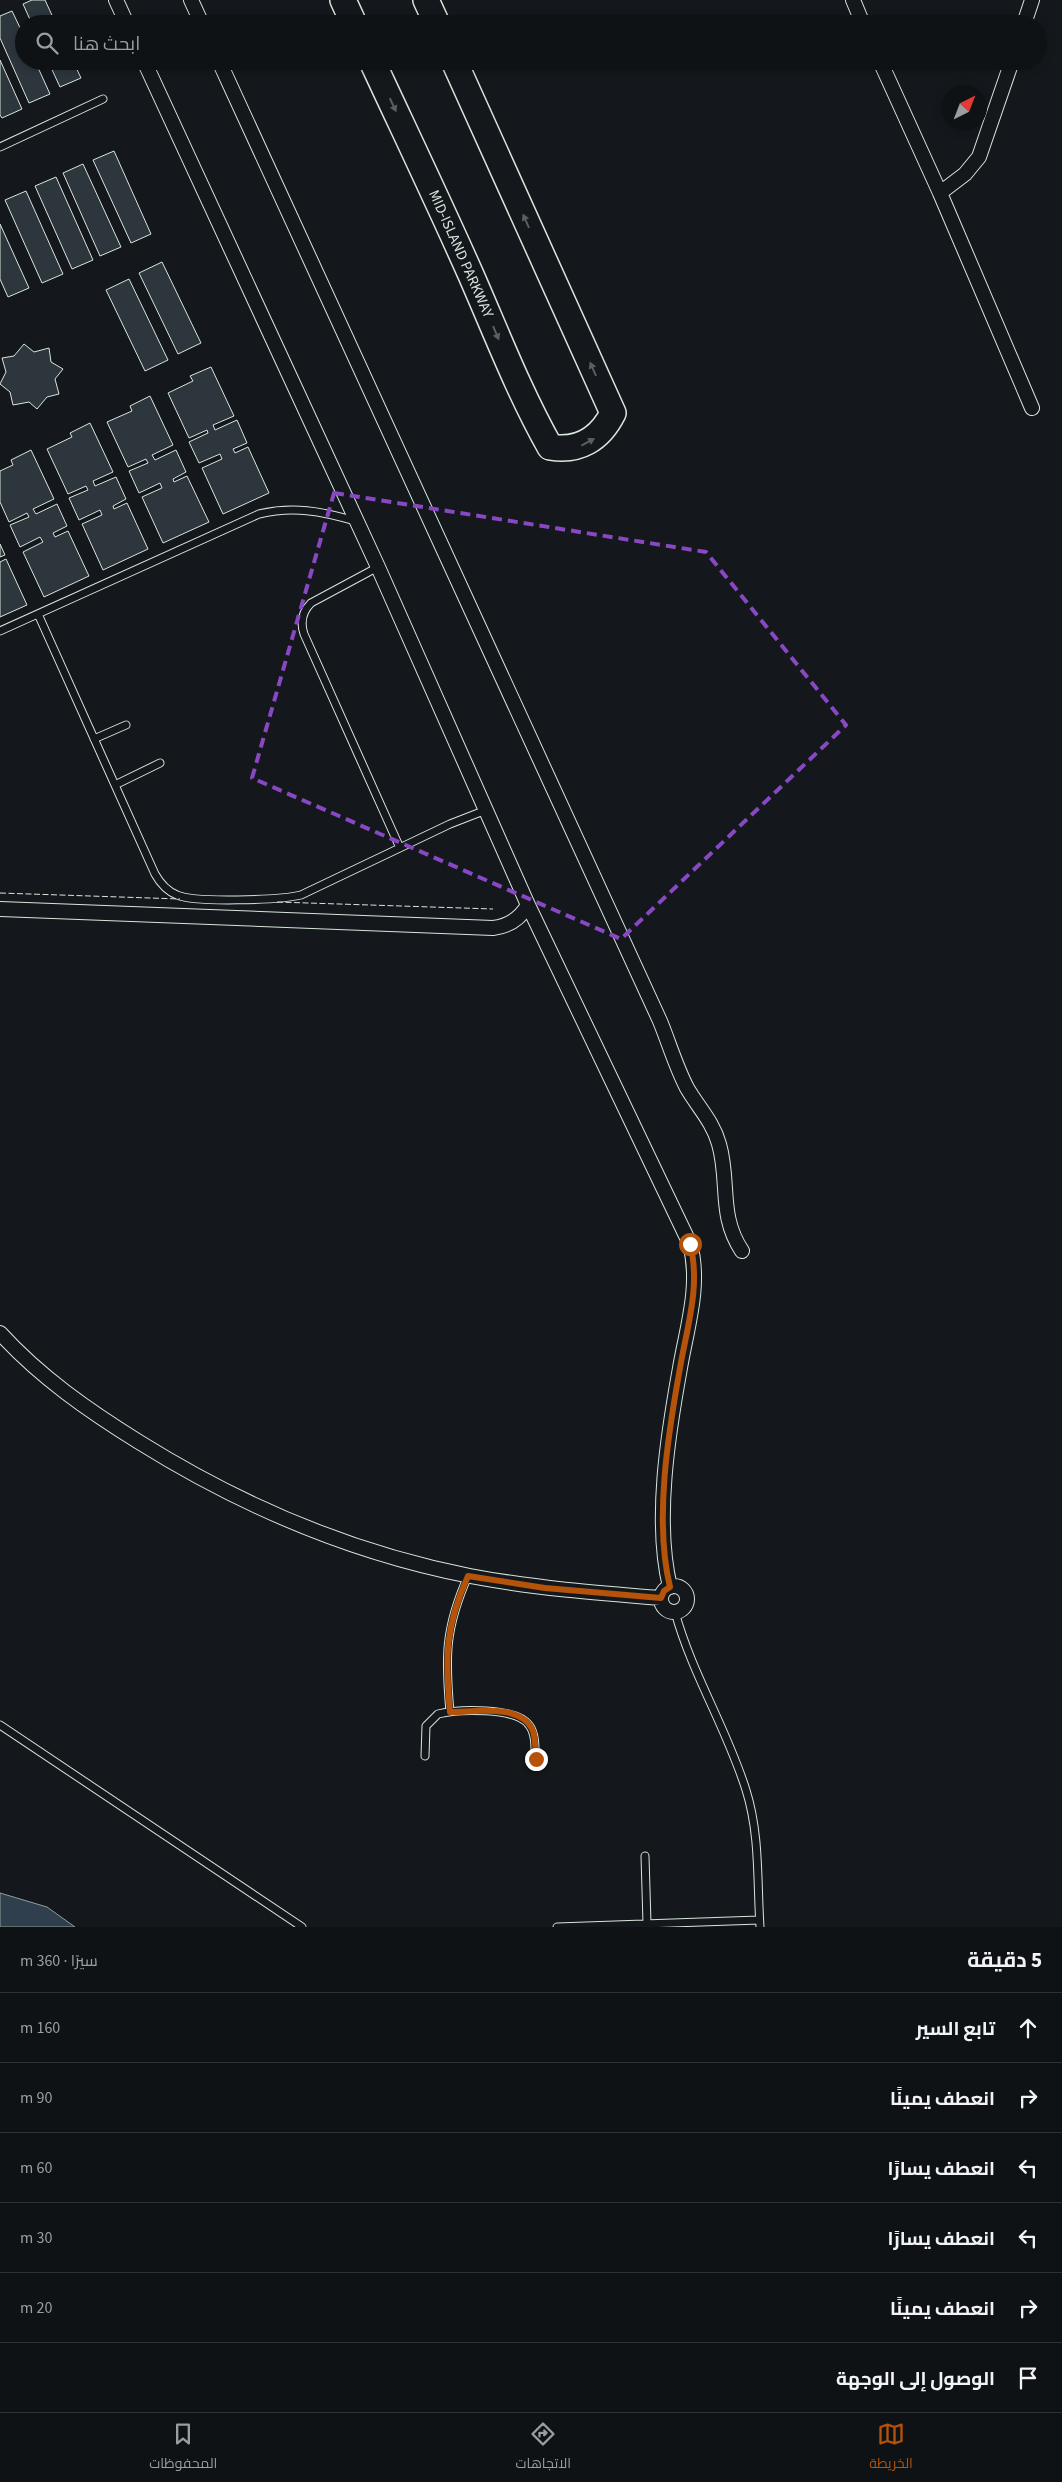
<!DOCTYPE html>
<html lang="ar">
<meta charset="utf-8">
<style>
body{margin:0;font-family:"Source Sans 3",Cairo,sans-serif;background:#181b1e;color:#f1f3f6;direction:rtl}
.compass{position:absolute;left:942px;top:85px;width:45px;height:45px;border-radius:50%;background:#0f1215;box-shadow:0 2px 8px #0003;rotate:42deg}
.stop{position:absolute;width:15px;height:15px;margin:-11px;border:4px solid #b45309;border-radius:50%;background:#fff}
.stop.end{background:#b45309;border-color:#fff;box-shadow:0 1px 5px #0008}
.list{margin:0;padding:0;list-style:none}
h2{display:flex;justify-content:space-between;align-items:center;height:65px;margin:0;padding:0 20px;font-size:21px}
h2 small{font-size:16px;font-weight:400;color:#9b9ea0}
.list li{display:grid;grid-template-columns:32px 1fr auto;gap:15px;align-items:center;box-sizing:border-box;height:70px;padding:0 20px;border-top:1px solid #2f3234}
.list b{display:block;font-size:19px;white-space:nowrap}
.list em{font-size:16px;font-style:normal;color:#9b9ea0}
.icon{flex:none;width:28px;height:28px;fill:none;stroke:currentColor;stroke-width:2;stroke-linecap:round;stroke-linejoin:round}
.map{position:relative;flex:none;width:1062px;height:1927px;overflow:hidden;direction:ltr}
.search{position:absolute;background:#0f1215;box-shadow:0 2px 8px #0003;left:15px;right:15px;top:15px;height:55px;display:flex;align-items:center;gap:12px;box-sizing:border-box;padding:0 18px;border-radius:28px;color:#9b9ea0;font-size:19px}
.sheet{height:485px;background:#0f1215}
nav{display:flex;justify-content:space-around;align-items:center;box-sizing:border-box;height:70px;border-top:1px solid #2f3234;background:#0f1215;font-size:14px;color:#9b9ea0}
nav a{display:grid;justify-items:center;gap:2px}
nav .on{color:#b45309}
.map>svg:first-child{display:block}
</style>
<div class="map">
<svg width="1062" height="1927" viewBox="0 0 1062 1927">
<rect width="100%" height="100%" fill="#14181c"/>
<!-- water -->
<path fill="#2f3f4d" stroke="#939e99" d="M0 1893 47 1907 75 1927H0Z"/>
<!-- building -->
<path fill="#2c363c" stroke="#d8e6dc" d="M32 0H45L56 24H32L23 4Z
M12 11 24 36V61H35L50 94 29 103 0 38V16Z
M0 60 22 109 2 118 0 115Z
M48 61H73L81 78 60 87Z
M114 151 151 234 131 243 93 160Z
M83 164 121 247 100 256 63 173Z
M56 177 93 260 72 269 35 186Z
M26 191 63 274 42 283 5 200Z
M0 224 29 288 8 297 0 279Z
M162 262 201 343 178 354 139 273Z
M129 279 168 360 145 371 106 290Z
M24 344 34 352 49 348 51 362 63 369 55 379 59 394 47 397 37 409 29 402 13 405 10 392 0 384 6 372 2 358 14 356Z
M211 367 234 416 213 425 215 430 237 420 247 443 233 449 235 453 248 447 269 493 223 514 202 468 222 459 220 454 199 463 189 442 208 433 207 430 189 438 168 393 193 381 190 376Z
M150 396 173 445 152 455 155 460 176 450 186 472 173 479 174 482 187 476 209 522 163 543 142 497 162 488 160 483 139 493 129 471 148 463 146 459 128 467 107 422 132 411 130 406Z
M90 423 113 472 93 481 95 486 116 477 126 499 113 506 114 509 127 503 148 549 103 570 82 524 102 515 100 510 79 520 69 498 88 490 86 486 68 494 47 449 72 437 70 433Z
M31 450 54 499 33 509 36 514 57 504 67 526 53 533 55 537 68 531 89 576 44 597 23 552 43 542 40 537 20 547 10 525 29 517 27 513 9 522 0 502V471L13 465 11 460Z
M0 544 5 555 0 557Z
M6 559 27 605 0 617V562Z"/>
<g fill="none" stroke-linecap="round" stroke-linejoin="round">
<defs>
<path id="lane" d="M0 147 103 99
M378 567 311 603C302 612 300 622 304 634L400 848
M38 614 155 874C160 883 167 891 177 895 194 903 281 900 301 895L450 824 486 810
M0 631 259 514C293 506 321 511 355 521
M94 739 126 725
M115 785 160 763
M675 1612C692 1674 727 1729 746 1790 760 1834 757 1881 760 1927
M450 1712C445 1656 445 1628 468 1576
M0 1725 302 1927
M425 1756 426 1726 438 1714C458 1709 516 1707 529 1725 536 1734 535 1748 535 1759
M645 1856 647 1924
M557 1927 759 1920"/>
<path id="street" d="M116 0 127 24
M191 0 202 24
M853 0 863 24
M1024 24 1032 0
M144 61 378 567 528 905 690 1244C701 1285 687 1327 680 1368 668 1434 654 1521 670 1587
M219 61 660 1021C669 1043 676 1067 687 1088 698 1107 713 1122 719 1144 730 1182 718 1215 742 1251
M880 61 940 193 1032 408
M940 193 965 174 979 157 1012 61
M0 909 493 928C509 926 520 919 528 905
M0 1333C40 1377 89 1411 139 1442 240 1505 352 1553 470 1576 533 1588 597 1593 661 1598
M661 1599a13 13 0 1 1 26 0a13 13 0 1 1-26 0Z"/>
<path id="highway" d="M343 0 354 24
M426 0 437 24
M372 61C405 132 439 203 471 275 496 332 519 392 550 447 579 452 600 439 613 413L454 61"/>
</defs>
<!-- lane casing -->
<use href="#lane" stroke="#d8e6dc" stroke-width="9"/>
<!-- street casing -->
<use href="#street" stroke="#d8e6dc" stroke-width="16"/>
<!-- highway casing -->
<use href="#highway" stroke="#d8e6dc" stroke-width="28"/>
<!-- lane -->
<use href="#lane" stroke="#14181c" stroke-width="7"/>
<!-- street -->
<use href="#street" stroke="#14181c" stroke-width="14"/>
<!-- highway -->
<use href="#highway" stroke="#14181c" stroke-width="25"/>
<!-- fence -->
<path stroke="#d8e6dc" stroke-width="1" stroke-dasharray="6 2.5" stroke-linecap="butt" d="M0 893 180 899
M277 902 493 909"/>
</g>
<!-- one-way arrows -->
<defs><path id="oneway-solid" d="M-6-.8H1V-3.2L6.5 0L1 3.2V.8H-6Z" transform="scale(1.25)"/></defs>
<g fill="#59605f">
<use href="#oneway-solid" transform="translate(393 105) rotate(65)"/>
<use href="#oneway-solid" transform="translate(526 221) rotate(-114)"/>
<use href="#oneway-solid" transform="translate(496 333) rotate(67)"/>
<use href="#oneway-solid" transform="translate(593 369) rotate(-114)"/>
<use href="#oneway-solid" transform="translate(588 442) rotate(-28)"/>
</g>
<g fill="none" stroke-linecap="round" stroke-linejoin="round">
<!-- route -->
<path stroke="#b45309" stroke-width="6" d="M536 1759C535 1750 536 1740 533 1731 522 1703 474 1712 450 1712 445 1657 445 1627 468 1576L545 1588 661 1598 664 1591 670 1587C654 1521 668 1434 680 1368 687 1327 701 1285 690 1244"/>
</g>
<!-- marked area -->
<path fill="none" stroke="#8948c3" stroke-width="4" stroke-dasharray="10 6" stroke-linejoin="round" d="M334 493 706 552 846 725 621 939 252 778Z"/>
<g text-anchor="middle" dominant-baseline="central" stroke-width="4" stroke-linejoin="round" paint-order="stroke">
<!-- street labels -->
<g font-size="15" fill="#d8e6dc" stroke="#14181c">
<text transform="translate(461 254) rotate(66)">MID-ISLAND PARKWAY</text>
</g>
</g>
</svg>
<svg class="compass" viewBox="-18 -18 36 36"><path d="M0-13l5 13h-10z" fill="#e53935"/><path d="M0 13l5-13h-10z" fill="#9b9ea0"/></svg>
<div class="stop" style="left:690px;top:1244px"></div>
<div class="stop end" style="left:536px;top:1759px"></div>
<div class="search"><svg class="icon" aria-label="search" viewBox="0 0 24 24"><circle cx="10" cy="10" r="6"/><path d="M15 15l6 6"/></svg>ابحث هنا</div>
</div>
<section class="sheet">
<h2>5 دقيقة<small>سيرًا · 360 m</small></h2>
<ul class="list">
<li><svg class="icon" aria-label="ahead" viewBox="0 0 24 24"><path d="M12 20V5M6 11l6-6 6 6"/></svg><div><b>تابع السير</b></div><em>160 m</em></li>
<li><svg class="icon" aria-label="right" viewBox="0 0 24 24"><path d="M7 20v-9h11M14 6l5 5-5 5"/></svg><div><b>انعطف يمينًا</b></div><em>90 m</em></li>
<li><svg class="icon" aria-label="left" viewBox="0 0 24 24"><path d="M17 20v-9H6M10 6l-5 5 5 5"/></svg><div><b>انعطف يسارًا</b></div><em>60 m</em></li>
<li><svg class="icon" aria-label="left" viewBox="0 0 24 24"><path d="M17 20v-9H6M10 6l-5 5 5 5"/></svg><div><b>انعطف يسارًا</b></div><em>30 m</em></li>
<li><svg class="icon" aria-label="right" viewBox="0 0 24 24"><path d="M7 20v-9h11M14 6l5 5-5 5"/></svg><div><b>انعطف يمينًا</b></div><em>20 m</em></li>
<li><svg class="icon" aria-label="arrive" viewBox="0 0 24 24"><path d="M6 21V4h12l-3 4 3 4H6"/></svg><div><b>الوصول إلى الوجهة</b></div></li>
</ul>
</section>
<nav>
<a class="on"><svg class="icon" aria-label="map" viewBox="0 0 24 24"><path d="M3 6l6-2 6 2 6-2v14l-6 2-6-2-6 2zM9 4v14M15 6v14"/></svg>الخريطة</a>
<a><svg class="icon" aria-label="directions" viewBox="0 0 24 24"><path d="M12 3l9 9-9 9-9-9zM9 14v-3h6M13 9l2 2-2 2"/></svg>الاتجاهات</a>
<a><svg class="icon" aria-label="saved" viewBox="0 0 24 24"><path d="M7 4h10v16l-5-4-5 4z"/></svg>المحفوظات</a>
</nav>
